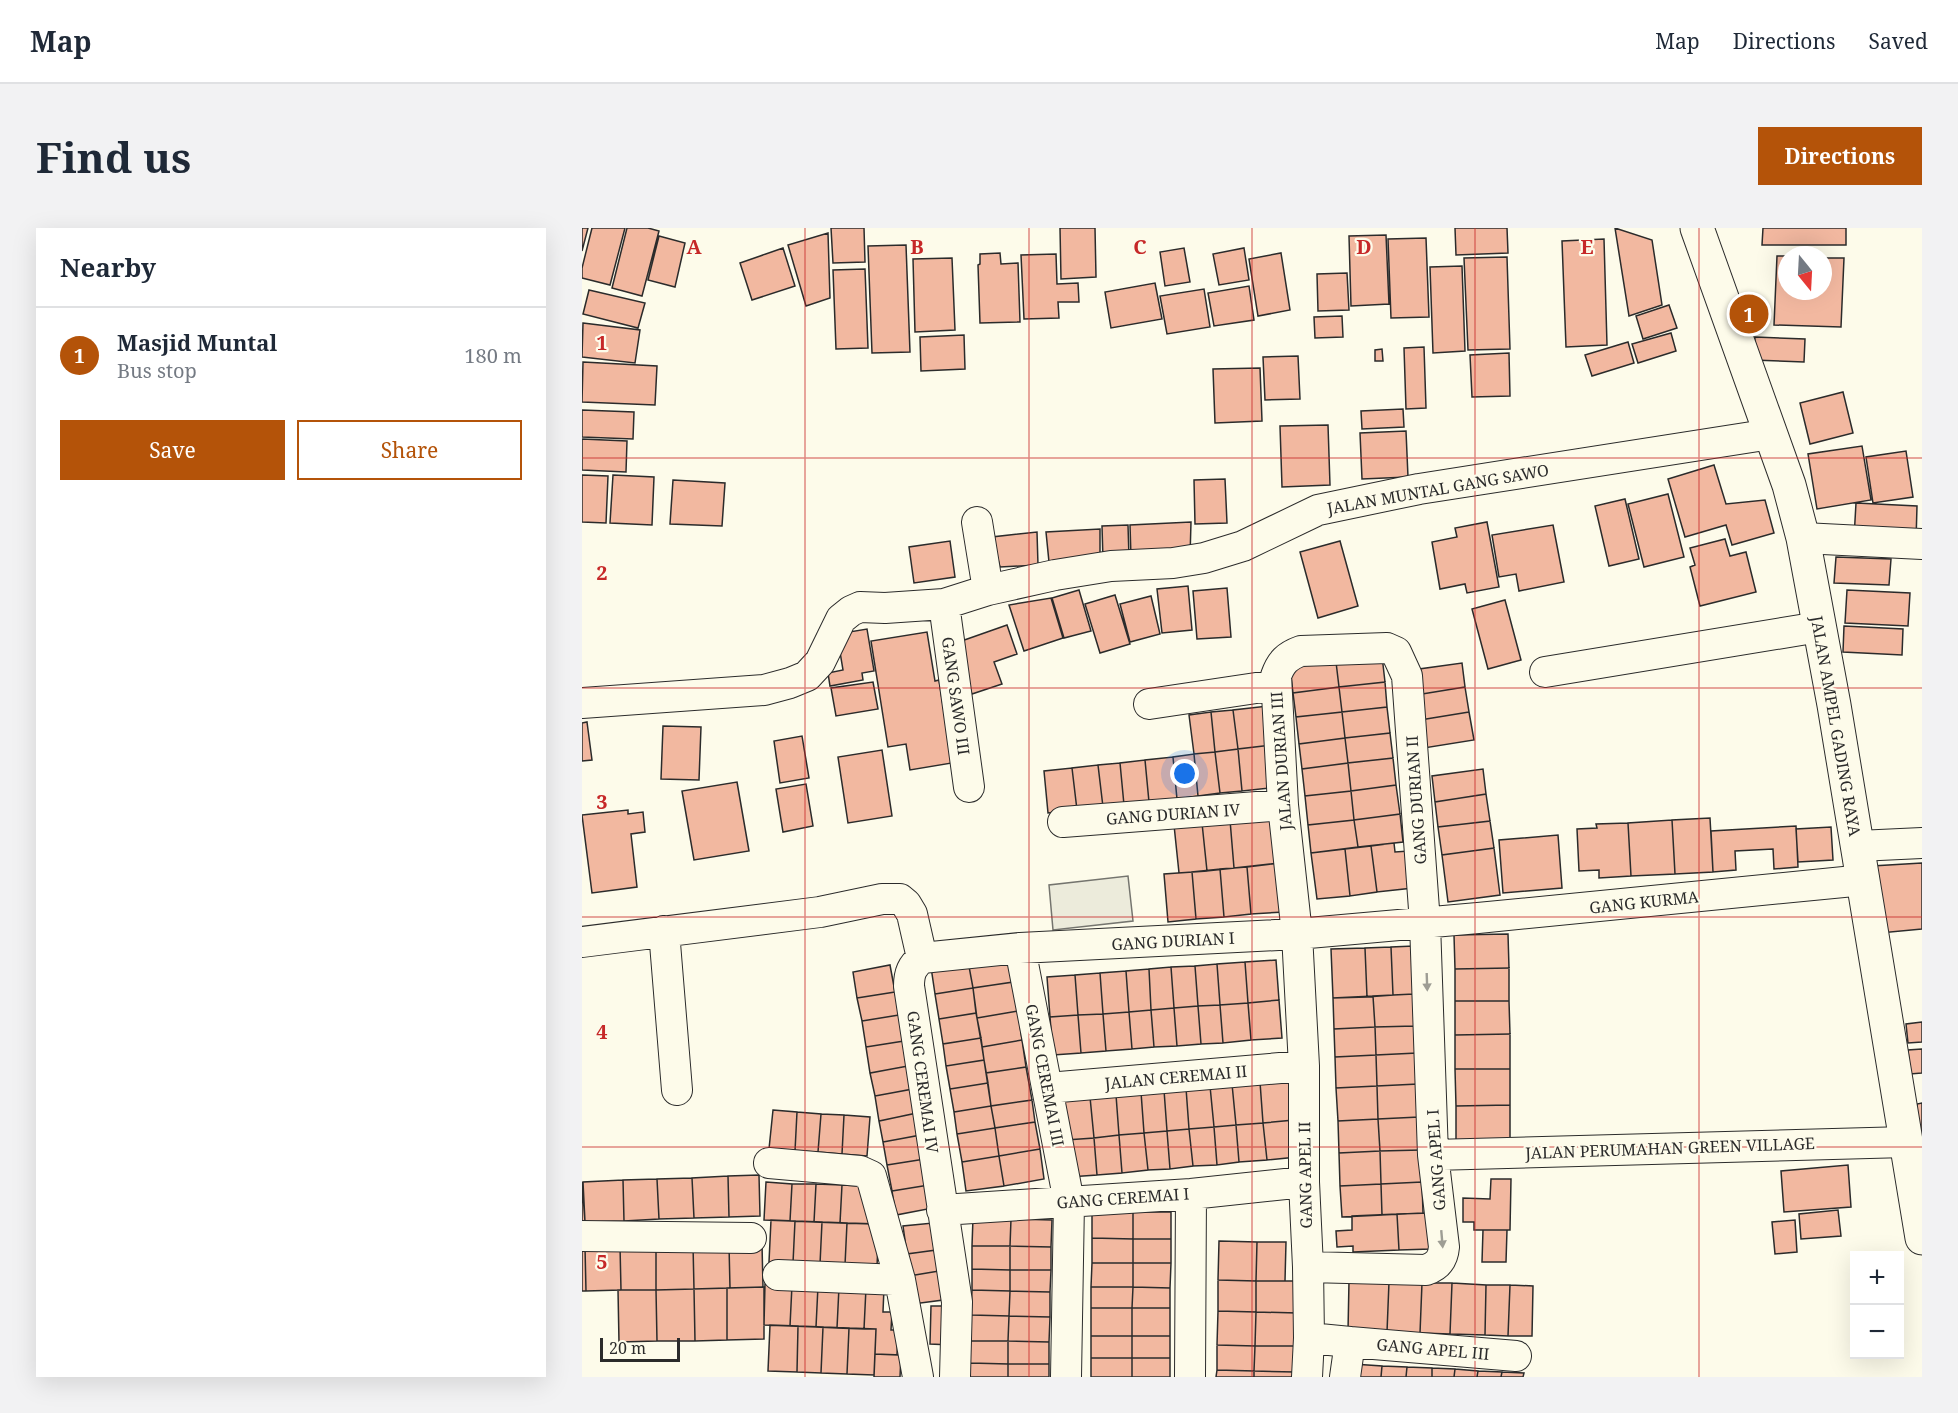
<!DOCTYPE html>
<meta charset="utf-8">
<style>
body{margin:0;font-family:"Noto Serif",serif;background:#f2f2f3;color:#1f2937}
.controls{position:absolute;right:18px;bottom:18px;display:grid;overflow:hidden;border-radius:0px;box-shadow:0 6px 24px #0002}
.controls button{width:54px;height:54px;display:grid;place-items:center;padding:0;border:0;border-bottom:2px solid #e0e1e3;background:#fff;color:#1f2937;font:30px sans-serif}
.compass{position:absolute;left:1196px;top:18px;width:54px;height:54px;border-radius:50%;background:#fff;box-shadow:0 6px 24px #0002;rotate:162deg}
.scale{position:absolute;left:18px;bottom:15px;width:80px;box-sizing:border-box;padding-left:6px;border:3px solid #2b2b2b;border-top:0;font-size:16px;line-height:21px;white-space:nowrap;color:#2b2b2b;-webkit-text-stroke:4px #fdfbea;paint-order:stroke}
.you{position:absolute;left:603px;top:546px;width:21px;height:21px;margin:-15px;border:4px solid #fff;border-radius:50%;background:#1a73e8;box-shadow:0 0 0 9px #1a73e833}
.badge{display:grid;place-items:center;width:39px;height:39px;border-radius:50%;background:#b45309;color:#fff;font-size:20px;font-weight:700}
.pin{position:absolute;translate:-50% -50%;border:3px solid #fff;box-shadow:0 2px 6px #0006}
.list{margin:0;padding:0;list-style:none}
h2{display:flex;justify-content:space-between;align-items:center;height:78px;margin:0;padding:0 24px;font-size:26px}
h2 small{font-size:20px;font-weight:400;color:#747a83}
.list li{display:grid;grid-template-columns:39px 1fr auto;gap:18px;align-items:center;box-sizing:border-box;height:96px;padding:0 24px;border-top:2px solid #e0e1e3}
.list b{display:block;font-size:22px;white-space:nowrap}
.list p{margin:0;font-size:20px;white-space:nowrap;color:#747a83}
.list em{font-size:20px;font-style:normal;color:#747a83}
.actions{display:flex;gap:12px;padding:18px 24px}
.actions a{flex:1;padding:14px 0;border:2px solid #b45309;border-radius:0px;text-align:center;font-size:21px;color:#b45309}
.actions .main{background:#b45309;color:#fff}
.map{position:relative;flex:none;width:1340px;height:1149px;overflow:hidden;border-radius:0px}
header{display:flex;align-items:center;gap:36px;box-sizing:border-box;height:84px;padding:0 30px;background:#fff;border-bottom:2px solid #e0e1e3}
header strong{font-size:28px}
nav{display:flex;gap:33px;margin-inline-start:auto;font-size:21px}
.intro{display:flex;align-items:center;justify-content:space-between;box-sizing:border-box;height:144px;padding:0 36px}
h1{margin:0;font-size:42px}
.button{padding:15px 27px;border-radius:0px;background:#b45309;color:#fff;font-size:21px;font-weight:700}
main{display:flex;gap:36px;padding:0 36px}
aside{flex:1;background:#fff;border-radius:0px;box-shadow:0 6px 24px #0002}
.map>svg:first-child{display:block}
</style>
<header>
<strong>Map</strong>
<nav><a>Map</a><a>Directions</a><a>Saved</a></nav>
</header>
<div class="intro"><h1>Find us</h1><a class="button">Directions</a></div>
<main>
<aside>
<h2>Nearby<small></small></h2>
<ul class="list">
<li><span class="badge">1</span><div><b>Masjid Muntal</b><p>Bus stop</p></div><em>180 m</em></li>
</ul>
<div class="actions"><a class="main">Save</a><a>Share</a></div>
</aside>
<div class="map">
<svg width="1340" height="1149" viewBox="0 0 1340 1149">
<rect width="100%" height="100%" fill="#fdfbea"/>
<!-- green -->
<path fill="#ecebdb" stroke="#74746e" stroke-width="1.5" d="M546 648 551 693 471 702 467 657Z"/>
<!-- building -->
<path fill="#f2b8a0" stroke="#2b2b2b" stroke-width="1.5" d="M0 0H6L0 23Z
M10 0H43L28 57 0 50V40Z
M45 0H66L77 3 60 68 30 60Z
M249 0H282L283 34 251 35Z
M478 0H513L514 49 479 51Z
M873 0H925L926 25 874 27Z
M1033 0 1070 12 1080 77 1047 88Z
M1181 0H1264V17H1180Z
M246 5 248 70 224 78 206 17Z
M804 7 807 76 769 78 767 8Z
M77 8 103 15 93 59 66 52Z
M844 10 847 89 809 90 806 11Z
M1022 11 1025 117 984 119 980 13Z
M324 17 328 124 290 125 286 18Z
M201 20 213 58 170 72 158 35Z
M602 20 608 54 583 58 578 24Z
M662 20 667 52 637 57 631 26Z
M418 25 419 36 436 35 438 94 398 95 396 37 398 36V26Z
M699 25 708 82 676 88 667 31Z
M474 26 475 56 496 55 497 74H476L477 90 442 91 439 27Z
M1195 28H1205V63H1241V30H1262L1259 99 1192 97Z
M925 29 928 121 886 122 882 30Z
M370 30 373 102 333 104 331 31Z
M880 38 883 123 851 125 848 39Z
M283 41 286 120 254 121 251 42Z
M765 45 767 82 736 83 735 46Z
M573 55 580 91 529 100 523 64Z
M667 58 672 92 632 98 626 65Z
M622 61 628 99 585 106 578 68Z
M7 62 63 75 56 100 1 86Z
M1087 77 1095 100 1061 111 1054 88Z
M760 88 761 109 733 110 732 89Z
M1 95 58 102 53 135 0 129Z
M1089 105 1094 123 1056 135 1050 116Z
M382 107 383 141 339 143 338 109Z
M1173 109 1223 111 1222 134 1171 132Z
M1046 114 1052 135 1010 148 1003 127Z
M842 119 844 180 824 181 822 120Z
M800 121 801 133H793V122Z
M927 125 928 168 890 169 888 127Z
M716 128 718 171 683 172 681 129Z
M1 134 75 138 73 177 0 174Z
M678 140 680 193 633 195 631 141Z
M1261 164 1271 205 1228 216 1218 175Z
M821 181 822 199 780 201 779 183Z
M0 182 52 184 51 211 0 209Z
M746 197 748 257 700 259 698 198Z
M824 203 826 249 780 251 778 205Z
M0 211 45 213 44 244 0 242Z
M1280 218 1289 272 1235 281 1226 226Z
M1324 223 1331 269 1291 275 1284 229Z
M1132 237 1144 276 1183 272 1192 305 1150 317 1144 297 1103 309 1086 251Z
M0 247 26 248 24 295 0 294Z
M31 247 72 249 70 297 28 295Z
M643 251 645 295 613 296 612 252Z
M91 252 143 255 140 298 88 296Z
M1086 266 1102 329 1062 339 1046 276Z
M1043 271 1057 331 1027 338 1013 278Z
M1274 275 1335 278 1334 313 1272 310Z
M609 294 608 329H549L548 297Z
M905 294 917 359 885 365 883 356 858 361 850 314 875 309 873 300Z
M546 297 547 330 521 332 520 298Z
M971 297 982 354 937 363 934 346 917 349 910 307Z
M518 301V332L467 334 464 304Z
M455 304 456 337 418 339 410 309Z
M1143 311 1148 328 1164 324 1174 364 1118 378 1108 339 1113 337 1108 320Z
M368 313 373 349 332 355 327 319Z
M758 313 776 378 736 390 718 324Z
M1254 329 1309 331 1307 357 1252 355Z
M606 358 610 402 580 405 575 361Z
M645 360 649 409 615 411 611 363Z
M497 362 509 403 482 410 470 370Z
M1265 362 1328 365 1326 398 1263 395Z
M533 367 548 416 518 425 503 376Z
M569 368 578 406 548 414 538 376Z
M469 370 481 410 442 423 427 377Z
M923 372 939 432 906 441 890 381Z
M425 397 435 426 412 434 420 456 390 466 371 416Z
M1262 398 1321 401 1320 427 1261 424Z
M285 401 292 443 280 445 281 452 248 458 246 445 261 442 255 406Z
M345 404 353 453 357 452 370 535 328 542 324 516 306 519 289 413Z
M800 428 803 454 757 459 754 434Z
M754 434 757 459 711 465 708 439Z
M880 435 883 459 834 467 830 442Z
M291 454 296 481 254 488 249 460Z
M803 454 805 479 760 484 757 459Z
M757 459 760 484 714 489 711 465Z
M883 459 887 484 838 492 834 467Z
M686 478 691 517 656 521 651 482Z
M805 479 808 505 763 510 760 484Z
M651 482 656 521 633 524 629 484Z
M629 484 633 524 612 526 607 487Z
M760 484 763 510 717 516 714 489Z
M887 484 892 512 842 520 838 492Z
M5 494 10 532 0 533V495Z
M81 498 119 499 117 552 79 551Z
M808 505 811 530 766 535 763 510Z
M220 508 227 550 198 555 192 513Z
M763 510 766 535 720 541 717 516Z
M691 517 696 559 660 563 656 521Z
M656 521 660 563 638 565 633 524Z
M300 522 310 588 266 595 256 529Z
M633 524 638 565 616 568 612 526Z
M612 526 616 568 595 571 591 529Z
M591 529 595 571 567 574 563 532Z
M811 530 814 557 769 563 766 535Z
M563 532 567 574 542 577 538 535Z
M538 535 542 577 521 579 516 537Z
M766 535 769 563 723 568 720 541Z
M516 537 521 579 495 582 490 540Z
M490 540 495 582 466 585 462 543Z
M901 541 904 566 853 574 850 548Z
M155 554 167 623 112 632 100 563Z
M224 556 231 598 201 604 194 561Z
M814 557 818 586 772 592 769 563Z
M769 563 772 592 726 597 723 568Z
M904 566 908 593 856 599 853 574Z
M46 582V586L61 584 63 604 49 606 55 659 10 665 0 587Z
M818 586 821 614 776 619 772 592Z
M693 588 698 635 652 640 648 592Z
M1128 590 1131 644 1093 646 1090 592Z
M648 592 652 640 625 643 620 595Z
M772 592 776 619 729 625 726 597Z
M1090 592 1093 646 1049 648 1046 595Z
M908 593 912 620 860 627 856 599Z
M620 595 625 643 597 645 592 597Z
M1046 595 1049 648 1017 650V642L997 643 995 601 1015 600 1014 596Z
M1214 598 1216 639 1192 641 1191 621 1153 623 1154 642 1131 644 1129 603Z
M1249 599 1251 632 1216 634 1214 601Z
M976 607 980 660 921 665 917 612Z
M812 615 813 624 827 623 831 660 795 664 789 618Z
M789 618 795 664 768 668 763 621Z
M912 620 918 667 866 674 860 627Z
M763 621 768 668 735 671 729 625Z
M698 635 702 684 669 686 665 639Z
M1340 635V701L1298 705 1290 638Z
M665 639 669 686 642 689 638 641Z
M638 641 642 689 614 691 610 644Z
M610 644 614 691 586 694 582 646Z
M926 706 927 740 873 741 872 707Z
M832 718V766L811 767 809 719Z
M809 719 811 767 785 769 783 720Z
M783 720 785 769 751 770 749 721Z
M427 726 431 754 391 760 386 733Z
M694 732 697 772 666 775 663 734Z
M386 733 391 760 353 766 349 739Z
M663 734 666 775 638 777 635 736Z
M635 736 638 777 616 778 613 738Z
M308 737 313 764 275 770 271 744Z
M613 738 616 778 592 780 589 739Z
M589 739 592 780 569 782 567 741Z
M927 740V773H873V741Z
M567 741 569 782 547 784 544 743Z
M544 743 547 784 521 786 518 745Z
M518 745 521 786 496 787 493 747Z
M493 747 496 787 468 789 465 749Z
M431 754 436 783 395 790 391 760Z
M391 760 394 785 357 791 353 766Z
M313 764 317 787 280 793 275 770Z
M832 766 833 798 793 799 791 768Z
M791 768 793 799 752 801 751 770Z
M697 772 700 810 669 812 666 775Z
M873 773H927L928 806 873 807Z
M666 775 669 812 641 815 638 777Z
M638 777 641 815 619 816 616 778Z
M616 778 619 816 595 818 592 780Z
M592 780 595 818 572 819 569 782Z
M569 782 572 819 550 821 547 784Z
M436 783 440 812 400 819 395 790Z
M547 784 550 821 524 823 521 786Z
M394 785 399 810 361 816 357 791Z
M521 786 524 823 499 825 496 787Z
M317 787 322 813 284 819 280 793Z
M496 787 499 825 471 827 468 789Z
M1340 794V814L1326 815 1324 796Z
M833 798 835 825 794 827 793 799Z
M793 799 794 827 753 829 752 801Z
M928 806V841H873V807Z
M399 810 402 832 364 838 361 816Z
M440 812 444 839 404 845 400 819Z
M322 813 326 838 288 845 284 819Z
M1340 821V845L1328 846 1326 822Z
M835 825 836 856 795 858 794 827Z
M794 827 795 858 754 860 753 829Z
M402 832 406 855 368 861 364 838Z
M326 838 331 861 293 868 288 845Z
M444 839 450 872 409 878 404 845Z
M873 841H928V877L874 878Z
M708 851 712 892 681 895 678 854Z
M678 854 681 895 654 897 650 856Z
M406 855 409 878 372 884 368 861Z
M650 856 654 897 632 899 628 858Z
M836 856 837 889 796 891 795 858Z
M628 858 632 899 607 901 604 860Z
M795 858 796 891 756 893 754 860Z
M604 860 607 901 585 903 582 862Z
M331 861 335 885 297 893 293 868Z
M582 862 585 903 562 905 559 864Z
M559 864 562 905 537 907 534 867Z
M534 867 537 907 512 910 508 869Z
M508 869 512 910 484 912 480 871Z
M450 872 453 894 413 900 409 878Z
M1340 875V934H1338L1335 876Z
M928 877V914H874V878Z
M409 878 413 900 375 906 372 884Z
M191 882 215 884 213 923 187 921Z
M215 884 239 886 236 924 213 923Z
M335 885 339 907 301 914 297 893Z
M239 886 262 887 260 926 236 924Z
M262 887 288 889 285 928 260 926Z
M837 889 839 922 798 923 796 891Z
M796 891 798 923 757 925 756 893Z
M712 892 715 929 685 932 681 895Z
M453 894 458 921 417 928 413 900Z
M681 895 685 932 657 934 654 897Z
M654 897 657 934 635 937 632 899Z
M632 899 635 937 611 938 607 901Z
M413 900 417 928 380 934 375 906Z
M607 901 611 938 588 941 585 903Z
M585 903 588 941 566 942 562 905Z
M562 905 566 942 540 945 537 907Z
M339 907 343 931 305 937 301 914Z
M537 907 540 945 515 947 512 910Z
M512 910 515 947 487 949 484 912Z
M458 921 462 951 422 958 417 928Z
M839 922 840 954 799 956 798 923Z
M798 923 799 956 758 958 757 925Z
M417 928 422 958 384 963 380 934Z
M343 931 347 957 310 963 305 937Z
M1266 937 1269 979 1202 984 1199 943Z
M177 947 178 988 147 989 146 948Z
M146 948 147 989 112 990 110 950Z
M110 950 112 990 77 991 75 951Z
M75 951 77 991 42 993 41 952Z
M909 951H929L928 1002H892V994H881V970L908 971Z
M41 952 42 993 3 994 1 954Z
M0 954 3 994H0Z
M184 954 210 956 208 993 182 992Z
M840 954 841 985 800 987 799 956Z
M210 956H234L232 994 208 993Z
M234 956 260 957 258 995 232 994Z
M799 956 800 987 760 989 758 958Z
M260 957 280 958 290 996 258 995Z
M347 957 351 980 314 987 310 963Z
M1256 982 1259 1008 1219 1011 1217 986Z
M510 984H551V1011L510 1010Z
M551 984H589V1011H551Z
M848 985 849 1021 817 1022 815 986Z
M815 986 817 1022 771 1024V1018L755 1019 754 1003 770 1002V988Z
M391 990 429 991 428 1018H390Z
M429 991 470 992 469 1019 428 1018Z
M189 992 213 993 211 1035 187 1034Z
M1213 992 1215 1024 1193 1026 1190 994Z
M213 993 240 994 238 1036 211 1035Z
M240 994 265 995 263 1037 238 1036Z
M265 995 297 996 295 1038 263 1037Z
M351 995 354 1022 325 1026 321 998Z
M901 1002H925L924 1034H900Z
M510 1010 551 1011V1035H510Z
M551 1011H589V1035H551Z
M637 1013 675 1014 674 1053 636 1052Z
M675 1014H704L703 1053H674Z
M180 1016 181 1059 148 1060 147 1017Z
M111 1017H147L148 1060 112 1061Z
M111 1017 112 1061 74 1062V1018Z
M38 1018H74V1062H39Z
M38 1018 39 1062 4 1063 3 1019Z
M390 1018H428V1042L390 1041Z
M428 1018 469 1019V1042H428Z
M0 1019H3L4 1063H0Z
M354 1022 357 1043 327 1048 325 1026Z
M510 1035H551V1059H509Z
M551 1035H589L588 1060 551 1059Z
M390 1041 428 1042V1063L390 1062Z
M428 1042H469L468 1064 428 1063Z
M357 1043 361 1072 331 1076 327 1048Z
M636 1052 674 1053V1084L636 1083Z
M674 1053H716L715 1085 674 1084Z
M767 1053 807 1054 805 1104 766 1103Z
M807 1054 840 1055 838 1105 805 1104Z
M840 1055H870L868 1106 838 1105Z
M870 1055 904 1057 903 1107 868 1106Z
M183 1056 210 1057 208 1098 182 1097Z
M210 1057 236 1058 234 1099 208 1098Z
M904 1057H928L926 1108 903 1107Z
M928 1057 951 1058 950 1108H926Z
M236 1058 257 1059 255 1100 234 1099Z
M182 1059V1111L145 1112V1060Z
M257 1059 284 1060 282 1101 255 1100Z
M509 1059H551L550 1080H509Z
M551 1059 588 1060V1080H550Z
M145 1060V1112L113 1113 112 1061Z
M284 1060H302L301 1084H310L309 1102H316L315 1127 293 1126 294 1101H282Z
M112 1061 113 1113H75L74 1062Z
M36 1062H74L75 1113 37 1114Z
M390 1062 428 1063 427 1088 389 1087Z
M428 1063 468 1064V1089L427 1088Z
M349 1078H370L369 1117 348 1116Z
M509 1080H550V1108H509Z
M550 1080H588V1108H550Z
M636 1083 674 1084 673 1118 635 1117Z
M674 1084 715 1085 714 1118H673Z
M389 1087 427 1088 426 1113H388Z
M427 1088 468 1089 467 1114 426 1113Z
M188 1097 216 1098 215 1144 186 1143Z
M216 1098 241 1099 239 1145 215 1144Z
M241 1099 267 1100 265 1146 239 1145Z
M267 1100 294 1101 292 1147 265 1146Z
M509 1108H550V1130H509Z
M550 1108H588V1130H550Z
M388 1113H426V1136L388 1135Z
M426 1113 467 1114V1136H426Z
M635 1117 673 1118 672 1143 635 1142Z
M673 1118H714L713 1144 672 1143Z
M293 1126 319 1127 318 1149H292Z
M509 1130H550V1149H509Z
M550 1130H588V1149H550Z
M388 1135 426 1136V1149H388Z
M426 1136H467V1149H426Z
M771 1136 800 1138 799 1149H771Z
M800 1138 825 1139 824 1149H799Z
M825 1139 850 1140V1149H824Z
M850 1140 873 1141 872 1149H850Z
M873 1141 896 1143 895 1149H872Z
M635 1142 672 1143V1149H634Z
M672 1143 713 1144V1149H672Z
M896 1143 920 1144 919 1149H895Z
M920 1144 942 1145 941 1149H919Z"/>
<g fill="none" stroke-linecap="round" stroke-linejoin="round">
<defs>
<path id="minor" d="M395 294 406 362
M1221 310 1340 316
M362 376 387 559
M963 444 1237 399
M0 475 182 462 208 455 225 448 238 434 259 391 269 383 278 379 303 380 362 376 406 362 473 347 529 338 591 335 622 330 661 318 736 282 837 261 1189 206
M567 476 694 457
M481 594 701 577
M1276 618 1340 615
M82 703 95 862
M0 714 238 684 300 671H318L324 676 330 686 340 730
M438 720 487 974 484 1149
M466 860 722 838
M851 927 1324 914
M187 935 278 943 289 948 318 1052 336 1149
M360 982 609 966 722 954
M0 1008 169 1010
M726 1039 844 1042C856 1038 861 1031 862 1019L851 927 843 695 825 448 814 424 805 420 719 423C705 428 699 434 694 448L701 577 715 706 722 838V954L726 1039 727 1110 768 1114 763 1149
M196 1047 318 1052
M768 1114 934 1128
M373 1149 375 1074 327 758C327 745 330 738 340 730L438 720 715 706 896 690 1282 652
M608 1149 609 966
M725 1149 727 1110"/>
<path id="major" d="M1115 0 1207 257 1221 310 1252 477 1340 1010"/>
</defs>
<!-- minor casing -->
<use href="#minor" stroke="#2b2b2b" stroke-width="32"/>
<!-- major casing -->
<use href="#major" stroke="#2b2b2b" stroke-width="35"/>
<!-- minor -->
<use href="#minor" stroke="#fdfbea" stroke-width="30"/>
<!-- major -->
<use href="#major" stroke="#fdfbea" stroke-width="33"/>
</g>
<!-- one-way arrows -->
<defs><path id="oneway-solid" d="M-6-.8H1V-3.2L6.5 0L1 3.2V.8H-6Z" transform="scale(1.5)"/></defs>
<g fill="#9e9d94">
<use href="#oneway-solid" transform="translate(845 754) rotate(88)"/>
<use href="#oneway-solid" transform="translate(860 1011) rotate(85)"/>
</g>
<!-- grid -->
<path fill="none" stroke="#c62828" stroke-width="1.5" stroke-opacity="0.55" d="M223 0V1149M447 0V1149M670 0V1149M893 0V1149M1117 0V1149M0 230H1340M0 460H1340M0 689H1340M0 919H1340"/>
<g text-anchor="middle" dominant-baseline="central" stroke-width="4.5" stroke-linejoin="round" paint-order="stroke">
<!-- street labels -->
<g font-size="16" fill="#2b2b2b" stroke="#fdfbea">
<text transform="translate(856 261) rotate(-10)">JALAN MUNTAL GANG SAWO</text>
<text transform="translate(374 468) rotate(82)">GANG SAWO III</text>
<text transform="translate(1254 498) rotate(80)">JALAN AMPEL GADING RAYA</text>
<text transform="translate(699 533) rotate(-94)">JALAN DURIAN III</text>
<text transform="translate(834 572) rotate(-94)">GANG DURIAN II</text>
<text transform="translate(591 586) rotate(-4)">GANG DURIAN IV</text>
<text transform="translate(1062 674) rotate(-6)">GANG KURMA</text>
<text transform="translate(591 713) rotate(-3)">GANG DURIAN I</text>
<text transform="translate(463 847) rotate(79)">GANG CEREMAI III</text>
<text transform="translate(594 849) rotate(-5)">JALAN CEREMAI II</text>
<text transform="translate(341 854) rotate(82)">GANG CEREMAI IV</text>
<text transform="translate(1088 920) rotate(-2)">JALAN PERUMAHAN GREEN VILLAGE</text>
<text transform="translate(854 932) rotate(-94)">GANG APEL I</text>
<text transform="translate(723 947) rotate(-91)">GANG APEL II</text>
<text transform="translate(541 970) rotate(-4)">GANG CEREMAI I</text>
<text transform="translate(851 1121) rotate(5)">GANG APEL III</text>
</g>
</g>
<g font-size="20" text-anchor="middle" font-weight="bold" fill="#c62828" stroke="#fdfbea" stroke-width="4.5" stroke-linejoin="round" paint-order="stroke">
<text x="112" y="26">A</text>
<text x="335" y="26">B</text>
<text x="558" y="26">C</text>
<text x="782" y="26">D</text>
<text x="1005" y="26">E</text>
<text x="20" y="122">1</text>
<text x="20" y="352">2</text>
<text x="20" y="581">3</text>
<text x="20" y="811">4</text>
<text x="20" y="1041">5</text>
</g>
</svg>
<div class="controls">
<button>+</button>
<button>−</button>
</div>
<svg class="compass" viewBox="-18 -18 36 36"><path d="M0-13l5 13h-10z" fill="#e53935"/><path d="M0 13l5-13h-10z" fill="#747a83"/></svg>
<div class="scale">20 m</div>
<div class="you"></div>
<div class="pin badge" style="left:1167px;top:86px">1</div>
</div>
</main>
